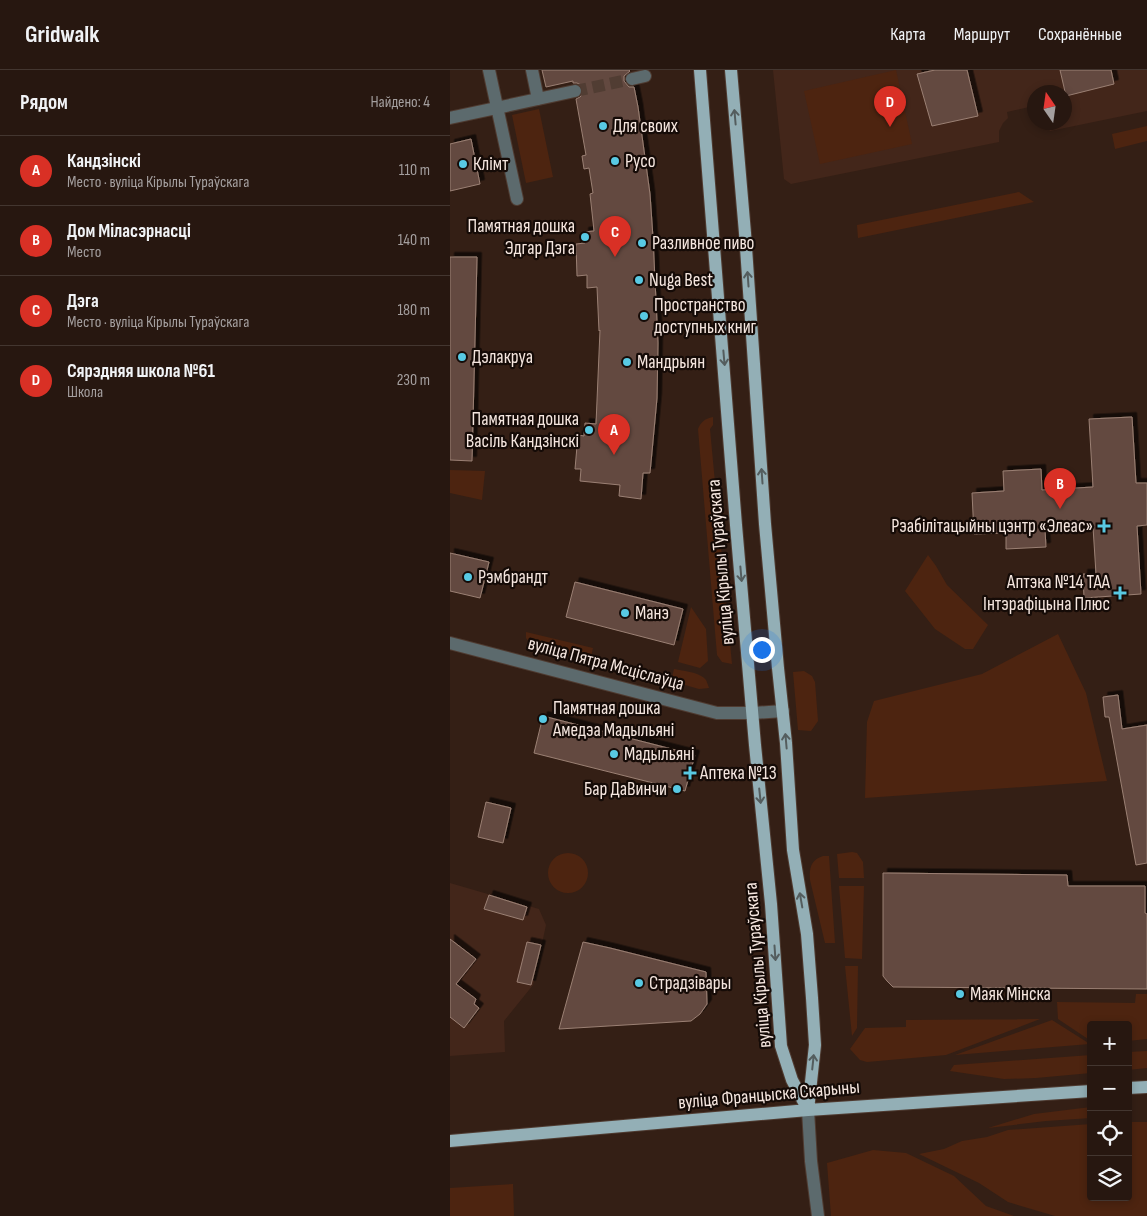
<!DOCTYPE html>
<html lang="ru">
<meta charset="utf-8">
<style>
body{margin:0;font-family:"Sofia Sans Condensed",sans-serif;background:#33241e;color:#f1f3f6}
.controls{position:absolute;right:15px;bottom:15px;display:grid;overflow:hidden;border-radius:5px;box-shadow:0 2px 8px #0003}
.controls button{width:45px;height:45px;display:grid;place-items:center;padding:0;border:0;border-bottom:1px solid #433630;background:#271710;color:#f1f3f6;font:25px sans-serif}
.compass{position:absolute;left:577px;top:15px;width:45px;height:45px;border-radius:50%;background:#271710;box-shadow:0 2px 8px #0003;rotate:347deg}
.you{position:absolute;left:311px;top:579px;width:18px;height:18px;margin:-12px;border:4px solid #fff;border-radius:50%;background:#1a73e8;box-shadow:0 0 0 8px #1a73e833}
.badge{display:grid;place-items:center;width:32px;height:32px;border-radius:50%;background:#d93025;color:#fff;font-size:16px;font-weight:700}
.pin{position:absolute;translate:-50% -41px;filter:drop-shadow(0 1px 2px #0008)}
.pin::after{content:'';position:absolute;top:26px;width:18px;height:15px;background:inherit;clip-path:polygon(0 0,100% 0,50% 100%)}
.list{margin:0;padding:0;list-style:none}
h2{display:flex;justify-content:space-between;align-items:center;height:65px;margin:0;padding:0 20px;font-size:21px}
h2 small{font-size:16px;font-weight:400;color:#a49f9f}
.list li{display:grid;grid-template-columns:32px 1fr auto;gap:15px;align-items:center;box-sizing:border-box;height:70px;padding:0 20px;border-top:1px solid #433630}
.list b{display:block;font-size:19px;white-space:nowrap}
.list p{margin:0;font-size:16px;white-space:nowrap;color:#a49f9f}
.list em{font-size:16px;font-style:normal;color:#a49f9f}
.icon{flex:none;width:28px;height:28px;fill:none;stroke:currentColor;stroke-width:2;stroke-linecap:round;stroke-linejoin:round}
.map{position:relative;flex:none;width:697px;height:1146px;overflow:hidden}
header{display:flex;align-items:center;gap:30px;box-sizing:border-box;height:70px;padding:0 25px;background:#271710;border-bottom:1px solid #433630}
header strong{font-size:24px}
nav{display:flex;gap:28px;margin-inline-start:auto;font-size:18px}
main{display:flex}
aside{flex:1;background:#271710}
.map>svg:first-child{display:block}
</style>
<header>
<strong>Gridwalk</strong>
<nav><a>Карта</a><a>Маршрут</a><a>Сохранённые</a></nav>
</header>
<main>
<aside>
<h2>Рядом<small>Найдено: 4</small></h2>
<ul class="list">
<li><span class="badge">A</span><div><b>Кандзінскі</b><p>Место · вуліца Кірылы Тураўскага</p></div><em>110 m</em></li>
<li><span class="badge">B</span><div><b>Дом Міласэрнасці</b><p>Место</p></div><em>140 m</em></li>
<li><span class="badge">C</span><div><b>Дэга</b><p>Место · вуліца Кірылы Тураўскага</p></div><em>180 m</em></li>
<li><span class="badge">D</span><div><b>Сярэдняя школа №61</b><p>Школа</p></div><em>230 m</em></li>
</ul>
</aside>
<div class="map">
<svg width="697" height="1146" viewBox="0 0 697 1146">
<defs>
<filter id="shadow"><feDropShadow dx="4.5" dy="-4.5" stdDeviation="0" flood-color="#0009"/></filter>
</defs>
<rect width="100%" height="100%" fill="#341f15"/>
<!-- built -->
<path fill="#43261a" d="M323 0H697V41L600 61 596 53 614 52V22H584V44L581 43 579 37 557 42 558 48 553 53 549 61V72L341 114 334 109Z
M0 813 89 839 96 855 83 915 54 951 55 982 0 986Z"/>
<!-- green -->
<path fill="#4d2410" d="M446 0 462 74 370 94 354 21Z
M89 39 103 107 76 113 62 45Z
M697 56V71L665 79 662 64Z
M569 122 584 132 408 168 407 155Z
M263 347V355L260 359 282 594 272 592 267 585 248 359C251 352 254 349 263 347Z
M0 400 35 401 32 430 0 423Z
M478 485 486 496 497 515 538 555 523 579H515L485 559 455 521Z
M241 537 256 559 258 591 250 598 228 592Z
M76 562 143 578 140 591 83 577 76 568Z
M608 564 636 623 657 711 415 728 417 652 424 631 532 604Z
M224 599C233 601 250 602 256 610 257 612 258 615 259 618L249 619 221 611Z
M354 601 362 606 365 612 368 651 361 661 348 660 343 602Z
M402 782 407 783 413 792 414 808H389L387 784Z
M98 803a20 20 0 1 1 40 0a20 20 0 1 1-40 0Z
M373 786H379L385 873H375L360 810C359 798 361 790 373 786Z
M389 816H414L412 889 395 888Z
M395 896H408L407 958 402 966Z
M686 924H697V969L678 971V955H641V971L608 949 607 932 685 933Z
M590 949 496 985 417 992 410 990 400 979 415 958 456 957V950Z
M602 950 640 974 505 985Z
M697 981V998L678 1000V982Z
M641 985V1003L586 1008 554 1009 500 1001 504 995Z
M641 1037V1048L596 1051 538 1058 584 1044Z
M678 1052H697V1146H605L558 1132 529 1113 469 1084 494 1079 512 1071 537 1067 558 1060 641 1054V1127H678Z
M423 1080 456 1083 504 1106 536 1136 564 1146H381L377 1093Z
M63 1114 64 1146H0V1118Z"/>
<!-- building -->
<path fill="#634a40" stroke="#9b8074" filter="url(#shadow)" d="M92 0H179L180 1 174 6V11L179 17H184L188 37 200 124 203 168 208 273 207 328 200 403H193L191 429 169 426 170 415 130 411 131 399H125L128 365 134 366 135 353 146 354 150 260 149 261 147 217 137 218V205L127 206 126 174 135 173 134 162 144 161 140 124 143 123 139 98 134 99 132 86 136 85 126 29 130 27 133 24V19L131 15 127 13H123V11L96 17Z
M485 0H517L528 46 482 56 467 4Z
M610 0H661L664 14 616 26Z
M21 69 30 114 0 121V74Z
M0 187H27L22 391 0 390Z
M682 347 686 413H697V455L687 456 691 524 634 528 633 504H646L643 457 595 460 596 477 556 479V463L524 464 522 423 554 421 553 401 591 399 592 420 643 417 639 349Z
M0 483 39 492 30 528 0 521Z
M125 512 233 539 224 575 116 547Z
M668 625 672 659 697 655V793L686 795 659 647H655L653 627Z
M93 646 245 685 235 721 84 683Z
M36 732 61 738 53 773 28 767Z
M433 803 617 805 618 816H695V843L697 844V919L443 917 437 911 433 906Z
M39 825 77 837 73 850 34 839Z
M0 869 26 889 6 914 26 929 24 934 29 938 14 958 0 947Z
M77 872 91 875 81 915 67 912Z
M133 872 160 878 256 902 257 934 250 944 241 951 109 959Z"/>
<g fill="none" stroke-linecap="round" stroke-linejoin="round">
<!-- minor-tunnel -->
<path stroke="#513d33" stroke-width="12" stroke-dasharray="12 6" stroke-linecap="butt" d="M125 21 182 9"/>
<defs>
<path id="minor" d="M39 0 67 129
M82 0 88 29
M182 9 195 6
M0 48 125 21
M0 573 267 643H303L333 641
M358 1040 361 1091 368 1146"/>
<path id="major" d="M250 0 286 455 305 675 321 834 331 976 342 1010 358 1040
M281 0 295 163 315 454 328 598 336 673 343 780 357 864 362 928 365 975 358 1040
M678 1018 697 1017
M0 1071 358 1040 641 1021"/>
</defs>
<!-- minor casing -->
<use href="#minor" stroke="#4f3b31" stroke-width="14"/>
<!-- major casing -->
<use href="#major" stroke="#4f3b31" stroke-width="14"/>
<!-- minor -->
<use href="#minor" stroke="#5c6a6d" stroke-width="12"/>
<!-- major -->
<use href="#major" stroke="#93afb6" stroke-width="12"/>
</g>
<!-- one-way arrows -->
<defs><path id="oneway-shaft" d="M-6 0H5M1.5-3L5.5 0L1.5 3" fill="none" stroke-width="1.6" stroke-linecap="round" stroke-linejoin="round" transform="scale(1.25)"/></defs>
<g stroke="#545d5e">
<use href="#oneway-shaft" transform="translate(285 47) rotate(-95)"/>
<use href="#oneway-shaft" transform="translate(298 209) rotate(-94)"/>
<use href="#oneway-shaft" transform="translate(274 288) rotate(85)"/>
<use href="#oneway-shaft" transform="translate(312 406) rotate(-94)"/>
<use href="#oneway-shaft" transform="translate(291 504) rotate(85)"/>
<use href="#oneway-shaft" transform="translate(336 671) rotate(-95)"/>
<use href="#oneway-shaft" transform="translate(310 726) rotate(84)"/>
<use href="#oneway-shaft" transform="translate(351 830) rotate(-100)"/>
<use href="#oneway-shaft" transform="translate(325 883) rotate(86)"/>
<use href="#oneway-shaft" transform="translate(363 992) rotate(-84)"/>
</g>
<!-- markers -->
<g fill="#58c9e3" stroke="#150b07" stroke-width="2">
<circle cx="153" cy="56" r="5"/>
<circle cx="165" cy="91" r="5"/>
<circle cx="13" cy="94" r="5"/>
<circle cx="135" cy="167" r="5"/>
<circle cx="192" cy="173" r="5"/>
<circle cx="189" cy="210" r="5"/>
<circle cx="194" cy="246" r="5"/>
<circle cx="12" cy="287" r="5"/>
<circle cx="177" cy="292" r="5"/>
<circle cx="139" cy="360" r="5"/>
<path d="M651.5 448.5h5v5h5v5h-5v5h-5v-5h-5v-5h5z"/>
<circle cx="18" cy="507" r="5"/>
<path d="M667.5 515.5h5v5h5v5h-5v5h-5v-5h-5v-5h5z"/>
<circle cx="175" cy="543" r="5"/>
<circle cx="93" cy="649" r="5"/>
<circle cx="164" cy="684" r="5"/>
<path d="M237.5 695.5h5v5h5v5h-5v5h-5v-5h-5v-5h5z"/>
<circle cx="227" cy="719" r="5"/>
<circle cx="189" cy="913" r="5"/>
<circle cx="510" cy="924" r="5"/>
</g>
<g text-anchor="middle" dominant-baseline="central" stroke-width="4.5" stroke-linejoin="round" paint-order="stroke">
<!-- poi labels -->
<g font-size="19" fill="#f5e6df" stroke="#150b07" text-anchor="start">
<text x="163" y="56">Для своих</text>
<text x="175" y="91">Русо</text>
<text x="23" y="94">Клімт</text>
<text x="125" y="156" text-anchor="end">Памятная дошка<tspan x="125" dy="22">Эдгар Дэга</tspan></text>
<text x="202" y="173">Разливное пиво</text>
<text x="199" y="210">Nuga Best</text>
<text x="204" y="235">Пространство<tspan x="204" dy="22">доступных книг</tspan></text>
<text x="22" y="287">Дэлакруа</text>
<text x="187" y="292">Мандрыян</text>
<text x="129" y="349" text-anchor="end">Памятная дошка<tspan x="129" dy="22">Васіль Кандзінскі</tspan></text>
<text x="643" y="456" text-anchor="end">Рэабілітацыйны цэнтр «Элеас»</text>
<text x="28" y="507">Рэмбрандт</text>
<text x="660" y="512" text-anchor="end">Аптэка №14 ТАА<tspan x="660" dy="22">Інтэрафіцына Плюс</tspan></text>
<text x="185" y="543">Манэ</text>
<text x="103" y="638">Памятная дошка<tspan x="103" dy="22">Амедэа Мадыльяні</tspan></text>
<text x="174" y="684">Мадыльяні</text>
<text x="250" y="703">Аптека №13</text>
<text x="217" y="719" text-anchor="end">Бар ДаВинчи</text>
<text x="199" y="913">Страдзівары</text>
<text x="520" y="924">Маяк Мінска</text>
</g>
<!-- street labels -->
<g font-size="19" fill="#f5e6df" stroke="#150b07">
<text transform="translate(271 492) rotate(-95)">вуліца Кірылы Тураўскага</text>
<text transform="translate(156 594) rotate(15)">вуліца Пятра Мсціслаўца</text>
<text transform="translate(308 895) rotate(-95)">вуліца Кірылы Тураўскага</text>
<text transform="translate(319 1025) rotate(-5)">вуліца Францыска Скарыны</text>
</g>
</g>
</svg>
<div class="controls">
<button>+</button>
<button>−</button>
<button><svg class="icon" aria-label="locate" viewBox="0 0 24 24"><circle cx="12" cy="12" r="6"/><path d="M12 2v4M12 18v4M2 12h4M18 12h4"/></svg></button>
<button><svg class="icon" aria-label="layers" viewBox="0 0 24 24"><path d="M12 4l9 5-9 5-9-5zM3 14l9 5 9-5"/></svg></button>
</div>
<svg class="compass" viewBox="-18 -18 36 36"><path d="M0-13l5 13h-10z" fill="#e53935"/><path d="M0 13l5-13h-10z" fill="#a49f9f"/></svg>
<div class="you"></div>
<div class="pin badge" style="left:164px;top:385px">A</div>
<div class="pin badge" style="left:610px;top:439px">B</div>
<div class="pin badge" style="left:165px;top:187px">C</div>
<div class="pin badge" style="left:440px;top:57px">D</div>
</div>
</main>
